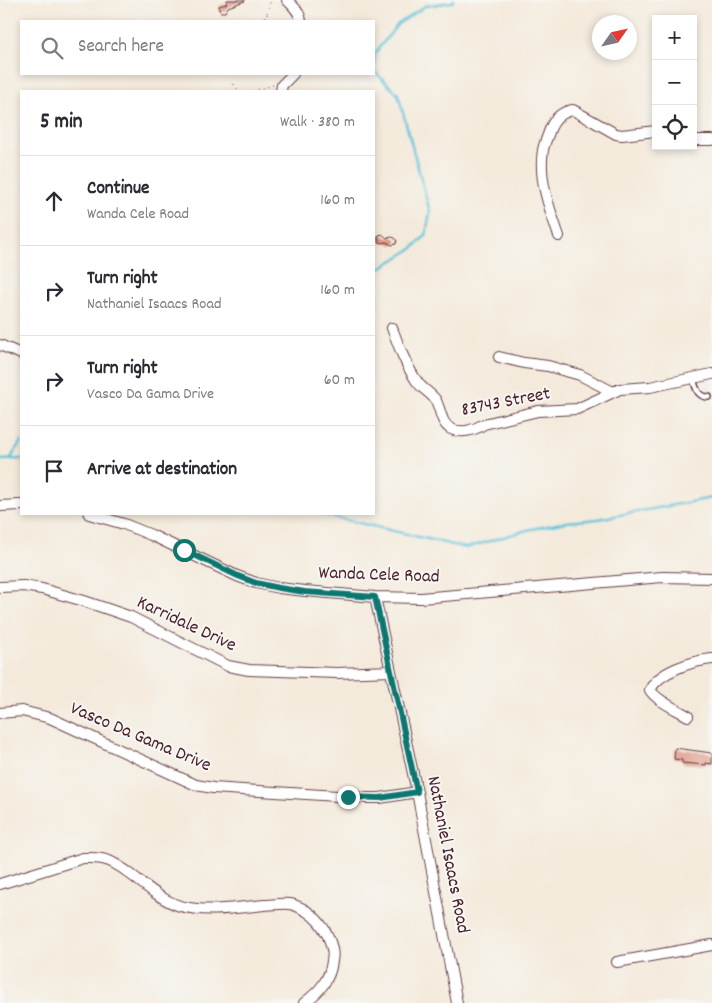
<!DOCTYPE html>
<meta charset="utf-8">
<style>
body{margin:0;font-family:Dekko,sans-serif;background:#f2f2f3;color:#2b2b33}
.controls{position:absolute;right:15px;top:15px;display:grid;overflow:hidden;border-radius:0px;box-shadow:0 2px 8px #0003}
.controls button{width:45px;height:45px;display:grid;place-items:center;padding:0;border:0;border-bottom:1px solid #e1e1e2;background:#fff;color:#2b2b33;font:25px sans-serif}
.compass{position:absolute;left:592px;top:15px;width:45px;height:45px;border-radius:50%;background:#fff;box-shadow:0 2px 8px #0003;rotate:56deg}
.stop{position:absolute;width:15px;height:15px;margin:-11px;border:4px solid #0f766e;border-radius:50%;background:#fff}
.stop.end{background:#0f766e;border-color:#fff;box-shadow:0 1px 5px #0008}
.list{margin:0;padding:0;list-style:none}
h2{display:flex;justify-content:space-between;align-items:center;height:65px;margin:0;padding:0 20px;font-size:21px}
h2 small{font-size:16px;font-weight:400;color:#7c7c81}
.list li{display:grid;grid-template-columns:32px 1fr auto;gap:15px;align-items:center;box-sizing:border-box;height:90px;padding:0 20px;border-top:1px solid #e1e1e2}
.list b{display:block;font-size:19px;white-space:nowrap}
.list p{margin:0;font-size:16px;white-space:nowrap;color:#7c7c81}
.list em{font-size:16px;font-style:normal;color:#7c7c81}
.icon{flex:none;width:28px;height:28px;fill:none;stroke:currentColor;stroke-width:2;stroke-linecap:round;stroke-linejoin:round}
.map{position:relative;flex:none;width:712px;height:1003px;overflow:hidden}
.search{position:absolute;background:#fff;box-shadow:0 2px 8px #0003;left:20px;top:20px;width:355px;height:55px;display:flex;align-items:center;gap:12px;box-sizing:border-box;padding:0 18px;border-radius:0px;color:#7c7c81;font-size:19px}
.panel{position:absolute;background:#fff;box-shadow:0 2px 8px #0003;left:20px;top:90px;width:355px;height:425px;border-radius:0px}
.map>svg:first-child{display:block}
</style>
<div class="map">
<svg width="712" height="1003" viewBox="0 0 712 1003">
<rect width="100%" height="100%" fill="#f6f6f2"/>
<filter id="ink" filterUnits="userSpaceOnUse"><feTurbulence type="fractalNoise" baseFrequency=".02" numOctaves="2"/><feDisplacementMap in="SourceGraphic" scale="10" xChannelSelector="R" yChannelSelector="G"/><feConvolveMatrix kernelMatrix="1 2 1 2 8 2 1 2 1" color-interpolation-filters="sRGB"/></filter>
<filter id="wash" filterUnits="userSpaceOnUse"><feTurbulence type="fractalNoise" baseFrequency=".0096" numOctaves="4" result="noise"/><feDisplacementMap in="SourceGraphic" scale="20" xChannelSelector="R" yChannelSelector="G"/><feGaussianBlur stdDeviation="1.12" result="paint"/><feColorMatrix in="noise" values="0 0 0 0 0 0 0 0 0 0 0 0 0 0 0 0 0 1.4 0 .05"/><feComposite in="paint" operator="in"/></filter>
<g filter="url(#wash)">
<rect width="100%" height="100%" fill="#f4eadb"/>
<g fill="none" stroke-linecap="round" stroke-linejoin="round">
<!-- stream -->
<path stroke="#5cc3d9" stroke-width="2.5" d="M374 272 413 248 426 235 430 212 398 94 374 71 375 53 398 24 425 6 452 2 454 0
M0 460 21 459
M10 460 21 441
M321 514 466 548 527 530 566 522 598 519 712 498"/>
</g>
<g id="blocks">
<!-- building -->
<path fill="#dd9583" d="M227 0H245V1L228 7 225 12H221L219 10V6L226 4Z
M382 234 387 238 392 237 395 238 397 241 396 244 392 245 386 242 382 243 379 242 378 238 379 235Z
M675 748 712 753V764L706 763V765L682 763V760L674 759Z"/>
</g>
</g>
<g filter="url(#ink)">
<use href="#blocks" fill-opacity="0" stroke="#643d45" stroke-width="1"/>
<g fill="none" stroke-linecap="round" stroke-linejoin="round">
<defs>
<path id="lane" d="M693 378C696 388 697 397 709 397"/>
<path id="street" d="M287 0C293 6 300 12 301 21
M281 91 282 85 293 74
M693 140H712
M559 236C550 210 538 179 543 150 544 144 547 138 549 132 553 120 560 112 573 110L616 134 622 135 656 131
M392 328C399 347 406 366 418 383 423 389 430 393 435 399 441 408 440 423 451 429 461 434 475 430 484 424L538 411 577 409 620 389 650 387 712 374
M0 345 21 354
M499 357 524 363 548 366 580 375 613 392
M0 506 21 505
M89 514 124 524 151 535 237 576 256 583 279 588 305 591 375 597 421 598 662 577 712 578
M0 587 23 586 42 589 84 601 131 617 228 666 249 670 337 673 391 671
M375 597 417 792 457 1003
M0 713 22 711 50 718 196 785 213 788 368 798H380L417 792
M688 716C676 709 657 701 650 690 659 671 693 661 712 659
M0 884 83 858C91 858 99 857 106 860 114 862 122 868 129 873 145 885 161 900 180 906 207 913 236 908 264 905 273 905 285 902 294 905 314 912 328 929 332 949 333 953 333 956 332 961 330 980 319 992 304 1003
M617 962 712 945"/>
</defs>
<!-- lane casing -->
<use href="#lane" stroke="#643d45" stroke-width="8"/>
<!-- street casing -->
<use href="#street" stroke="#643d45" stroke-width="12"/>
<!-- path -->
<path stroke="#643d45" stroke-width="1" stroke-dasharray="1 4" stroke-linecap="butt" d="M267 14 268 21
M261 21 267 13 271 0
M233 74 234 85 239 91
M253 91 273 85"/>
<!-- lane -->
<use href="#lane" stroke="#fff" stroke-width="5"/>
<!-- street -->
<use href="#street" stroke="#fff" stroke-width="10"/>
</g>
</g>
<g fill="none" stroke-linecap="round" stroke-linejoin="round" filter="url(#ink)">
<!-- route -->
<path stroke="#0f766e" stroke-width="6" d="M184 550 238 576 256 583 279 588 305 592 375 597 417 792 380 798 348 797"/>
</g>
<g text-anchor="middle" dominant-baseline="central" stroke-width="4" stroke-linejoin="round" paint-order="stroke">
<!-- street labels -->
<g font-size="19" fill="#4a1f2b" stroke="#f6f6f2">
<text transform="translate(506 403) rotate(-11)">83743 Street</text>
<text transform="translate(379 576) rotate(2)">Wanda Cele Road</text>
<text transform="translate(186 625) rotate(25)">Karridale Drive</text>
<text transform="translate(140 738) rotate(23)">Vasco Da Gama Drive</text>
<text transform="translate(447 855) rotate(79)">Nathaniel Isaacs Road</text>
</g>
</g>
</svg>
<div class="controls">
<button>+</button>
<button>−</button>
<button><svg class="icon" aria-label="locate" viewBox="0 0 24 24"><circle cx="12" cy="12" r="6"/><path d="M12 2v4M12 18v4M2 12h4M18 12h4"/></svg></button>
</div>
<svg class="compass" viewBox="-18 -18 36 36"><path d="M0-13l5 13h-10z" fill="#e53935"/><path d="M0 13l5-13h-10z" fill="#7c7c81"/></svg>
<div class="stop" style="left:184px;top:550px"></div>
<div class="stop end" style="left:348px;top:797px"></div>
<div class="search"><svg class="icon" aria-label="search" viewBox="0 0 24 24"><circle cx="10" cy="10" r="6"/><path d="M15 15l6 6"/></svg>Search here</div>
<section class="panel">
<h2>5 min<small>Walk · 380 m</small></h2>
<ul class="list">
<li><svg class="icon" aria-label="ahead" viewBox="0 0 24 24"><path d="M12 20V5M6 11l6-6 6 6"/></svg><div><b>Continue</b><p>Wanda Cele Road</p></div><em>160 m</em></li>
<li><svg class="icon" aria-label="right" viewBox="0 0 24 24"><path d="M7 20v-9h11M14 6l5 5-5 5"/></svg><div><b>Turn right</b><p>Nathaniel Isaacs Road</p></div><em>160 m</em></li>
<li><svg class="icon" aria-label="right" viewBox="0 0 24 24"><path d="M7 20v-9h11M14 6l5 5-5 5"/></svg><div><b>Turn right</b><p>Vasco Da Gama Drive</p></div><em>60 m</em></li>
<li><svg class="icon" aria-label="arrive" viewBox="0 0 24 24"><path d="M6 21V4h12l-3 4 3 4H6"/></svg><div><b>Arrive at destination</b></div></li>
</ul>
</section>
</div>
